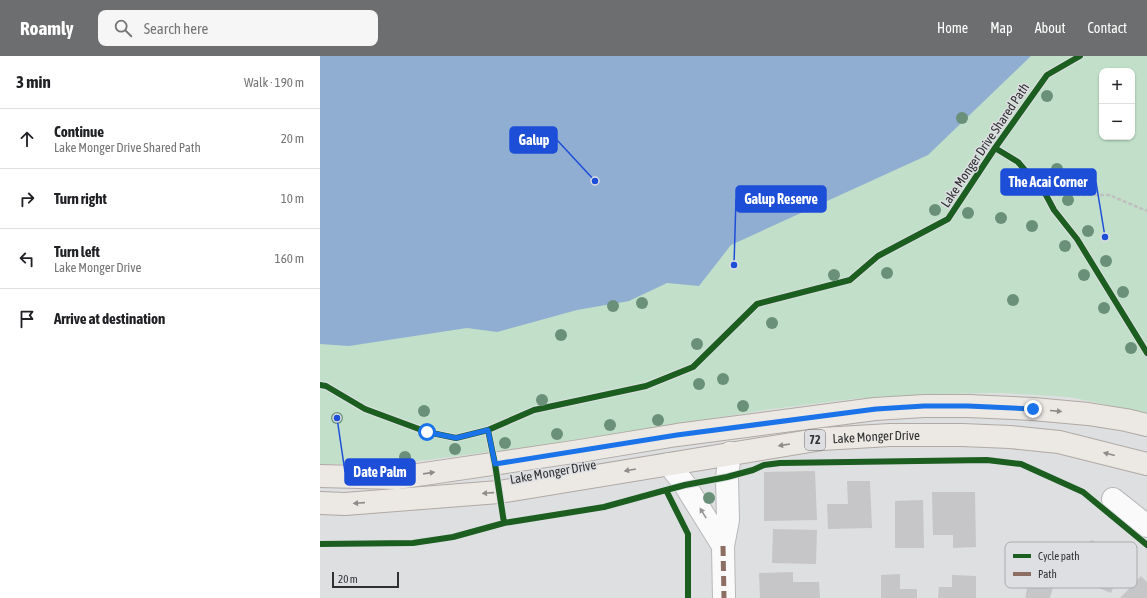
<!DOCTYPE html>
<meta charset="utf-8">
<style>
body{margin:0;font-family:"Asap Condensed",sans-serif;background:#f6f6f6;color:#202124}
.controls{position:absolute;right:12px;top:12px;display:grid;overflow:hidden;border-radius:8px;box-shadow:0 1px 3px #0004}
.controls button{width:36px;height:36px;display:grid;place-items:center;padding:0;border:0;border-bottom:1px solid #e0e0e0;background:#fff;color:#202124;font:20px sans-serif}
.scale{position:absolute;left:12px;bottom:10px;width:67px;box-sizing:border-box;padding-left:4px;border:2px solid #303132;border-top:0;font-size:11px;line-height:14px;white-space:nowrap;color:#303132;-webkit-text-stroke:3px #dddfe2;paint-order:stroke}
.stop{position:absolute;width:12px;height:12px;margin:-9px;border:3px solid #1a73e8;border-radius:50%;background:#fff}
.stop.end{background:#1a73e8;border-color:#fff;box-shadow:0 1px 4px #0008}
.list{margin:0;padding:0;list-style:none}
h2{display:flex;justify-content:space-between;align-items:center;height:52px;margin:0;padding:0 16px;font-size:17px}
h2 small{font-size:13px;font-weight:400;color:#757577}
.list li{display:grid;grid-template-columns:26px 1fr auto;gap:12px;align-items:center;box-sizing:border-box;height:60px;padding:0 16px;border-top:1px solid #e0e0e0}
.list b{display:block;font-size:15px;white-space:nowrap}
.list p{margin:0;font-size:13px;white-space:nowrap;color:#757577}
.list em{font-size:13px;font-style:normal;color:#757577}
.icon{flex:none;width:22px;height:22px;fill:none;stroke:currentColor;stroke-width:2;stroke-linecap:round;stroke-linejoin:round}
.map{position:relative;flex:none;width:827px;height:542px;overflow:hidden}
header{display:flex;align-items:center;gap:24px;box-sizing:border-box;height:56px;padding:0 20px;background:#6d6e6f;color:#fff}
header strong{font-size:19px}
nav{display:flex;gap:22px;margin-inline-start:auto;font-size:14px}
.search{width:280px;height:36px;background:#f6f6f6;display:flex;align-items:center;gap:10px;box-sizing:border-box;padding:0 14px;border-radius:8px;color:#757577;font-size:15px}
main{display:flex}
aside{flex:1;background:#fff}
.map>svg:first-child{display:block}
</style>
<header>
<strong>Roamly</strong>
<div class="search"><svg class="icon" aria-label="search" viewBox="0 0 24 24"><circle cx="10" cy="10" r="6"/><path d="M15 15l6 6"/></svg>Search here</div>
<nav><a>Home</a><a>Map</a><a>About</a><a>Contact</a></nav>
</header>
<main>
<aside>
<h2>3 min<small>Walk · 190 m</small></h2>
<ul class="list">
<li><svg class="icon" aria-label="ahead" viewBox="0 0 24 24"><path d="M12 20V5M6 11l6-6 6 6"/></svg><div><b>Continue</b><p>Lake Monger Drive Shared Path</p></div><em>20 m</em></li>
<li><svg class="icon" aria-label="right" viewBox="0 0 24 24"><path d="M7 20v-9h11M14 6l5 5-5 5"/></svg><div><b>Turn right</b></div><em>10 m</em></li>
<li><svg class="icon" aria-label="left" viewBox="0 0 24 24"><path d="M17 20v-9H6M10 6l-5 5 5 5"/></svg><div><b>Turn left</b><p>Lake Monger Drive</p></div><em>160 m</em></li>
<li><svg class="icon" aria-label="arrive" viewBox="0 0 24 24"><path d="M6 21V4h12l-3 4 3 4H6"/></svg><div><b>Arrive at destination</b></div></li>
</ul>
</aside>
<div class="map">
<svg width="827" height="542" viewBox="0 0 827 542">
<rect width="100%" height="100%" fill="#dedfe1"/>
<!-- green -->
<path fill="#c2e0c9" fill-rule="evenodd" d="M0 0H827V357L749 341 682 337 615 338 533 343 452 353 216 390 75 408H0ZM782 15H812V81H782Z"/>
<!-- water -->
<path fill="#90aed2" d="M0 0H711L608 99 411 189 379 230 347 227 309 245 257 254 177 276 147 272 29 290 0 288Z"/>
<!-- building -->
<path fill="#c6c6c8" d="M495 415 497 464 444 465V416Z
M527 425H550L552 472 508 473 507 448H528Z
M612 436H655L656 491 633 492V479H613Z
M603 444 604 492H575V445Z
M453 473 497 474 496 508 452 507Z
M771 484 807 498 791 537 756 523Z
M473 516V526H499L500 542H440L439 517Z
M580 518V533H597V542H561V519Z
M632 519 656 520V542H618L619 531H632Z
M821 520 827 526V542H800Z
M709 523 734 528 730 542H705Z"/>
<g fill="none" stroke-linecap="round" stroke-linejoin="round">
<defs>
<path id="minor" d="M349 408 365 429 403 490
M793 443 827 470
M404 542 403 490 408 464 407 421 410 397"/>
<g id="major">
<path d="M0 420 77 422 260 395 357 379 555 353 604 350H648L713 353 768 358 806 364 827 369"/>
<path id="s1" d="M0 447 25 448 179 436 502 383 570 379H642L690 381 739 386 827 408"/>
</g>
</defs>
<!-- minor casing -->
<use href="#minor" stroke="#b8b8ba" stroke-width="24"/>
<!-- major casing -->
<use href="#major" stroke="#b0a9a4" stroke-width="24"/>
<!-- path -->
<path stroke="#bfbfbf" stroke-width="2.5" stroke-dasharray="4 2" stroke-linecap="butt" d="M726 139H789L827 155"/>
<!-- minor -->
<use href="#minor" stroke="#fafafa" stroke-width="22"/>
<!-- major -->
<use href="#major" stroke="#ece8e4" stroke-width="22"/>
<!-- quiet -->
<path stroke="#8d6e63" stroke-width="5" stroke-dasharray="10 5" stroke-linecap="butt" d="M403 490 404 542"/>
<defs>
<path id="cycleway" d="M675 92 698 106 726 139 734 154 757 183 827 297
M0 329 6 330 45 353 107 376 136 382 168 374 214 354 326 330 373 311 437 248 530 224 558 200 628 163 675 92 727 19 760 0
M168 374 175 408 184 467 284 451 346 434 368 478V542
M346 434 365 429 407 421 433 414 444 409 460 407 667 404 701 408 763 436 827 489
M0 488 93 487 133 481 184 467"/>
</defs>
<!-- cycleway casing -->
<use href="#cycleway" stroke="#dddfe2" stroke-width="8"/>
<!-- cycleway -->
<use href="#cycleway" stroke="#1b5e20" stroke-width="6"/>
</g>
<!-- trees -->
<g fill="#6b907a">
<circle cx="727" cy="40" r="6"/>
<circle cx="642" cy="62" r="6"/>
<circle cx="737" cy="113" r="6"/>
<circle cx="748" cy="144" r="6"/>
<circle cx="615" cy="154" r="6"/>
<circle cx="648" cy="157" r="6"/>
<circle cx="681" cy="162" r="6"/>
<circle cx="712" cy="170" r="6"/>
<circle cx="768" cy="175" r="6"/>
<circle cx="745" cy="190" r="6"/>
<circle cx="786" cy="205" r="6"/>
<circle cx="567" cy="217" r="6"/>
<circle cx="514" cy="219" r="6"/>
<circle cx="764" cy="219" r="6"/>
<circle cx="803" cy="236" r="6"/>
<circle cx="693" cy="244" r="6"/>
<circle cx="322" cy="247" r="6"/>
<circle cx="293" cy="250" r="6"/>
<circle cx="784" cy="252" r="6"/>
<circle cx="452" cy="267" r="6"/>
<circle cx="241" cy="279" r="6"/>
<circle cx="377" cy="288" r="6"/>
<circle cx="811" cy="292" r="6"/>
<circle cx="403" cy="323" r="6"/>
<circle cx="379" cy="328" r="6"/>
<circle cx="222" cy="344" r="6"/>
<circle cx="423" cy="350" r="6"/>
<circle cx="104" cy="355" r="6"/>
<circle cx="17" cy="362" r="6"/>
<circle cx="338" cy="364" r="6"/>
<circle cx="290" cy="369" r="6"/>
<circle cx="237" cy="378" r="6"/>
<circle cx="185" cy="387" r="6"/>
<circle cx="135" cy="393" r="6"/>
<circle cx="85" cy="401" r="6"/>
<circle cx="389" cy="442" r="6"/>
</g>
<!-- one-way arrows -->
<defs><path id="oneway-solid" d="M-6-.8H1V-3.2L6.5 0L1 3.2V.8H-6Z"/></defs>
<g fill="#8e8c8b">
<use href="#oneway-solid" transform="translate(736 355) rotate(5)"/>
<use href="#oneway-solid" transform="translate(464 389) rotate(171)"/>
<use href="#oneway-solid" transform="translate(789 398) rotate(-166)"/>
<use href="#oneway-solid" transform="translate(310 414) rotate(170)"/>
<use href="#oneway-solid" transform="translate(109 417) rotate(-8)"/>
<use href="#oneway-solid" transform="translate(168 437) rotate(176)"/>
<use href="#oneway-solid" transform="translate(39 447) rotate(176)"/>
</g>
<use fill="#959696" href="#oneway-solid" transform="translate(383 457) rotate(-122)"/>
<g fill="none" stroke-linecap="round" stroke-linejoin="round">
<!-- route -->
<path stroke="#1a73e8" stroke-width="5" d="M107 376 136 382 168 374 175 408 357 379 556 353 604 350H648L713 353"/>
</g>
<g text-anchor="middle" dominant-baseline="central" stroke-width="3" stroke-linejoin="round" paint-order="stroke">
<!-- shield labels -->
<rect fill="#dddfe2" stroke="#646567" stroke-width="1" x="485" y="374" width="20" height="20" rx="3"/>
<g font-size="12" font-weight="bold" fill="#303132">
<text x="495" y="384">72</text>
</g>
<!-- street labels -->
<g font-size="13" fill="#303132" stroke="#dddfe2">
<text transform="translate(665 89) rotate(-56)">Lake Monger Drive Shared Path</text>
<text stroke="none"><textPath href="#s1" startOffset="561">Lake Monger Drive</textPath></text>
<text transform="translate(233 416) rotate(-10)">Lake Monger Drive</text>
</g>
</g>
<!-- legend -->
<rect x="685" y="486" width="132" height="46" rx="6" fill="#dddfe2" stroke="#a9abad" stroke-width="1"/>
<rect x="693" y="498" width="18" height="4" fill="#1b5e20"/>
<rect x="693" y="516" width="18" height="4" fill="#8d6e63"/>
<g font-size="11" fill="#303132">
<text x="718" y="504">Cycle path</text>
<text x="718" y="522">Path</text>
</g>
<!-- callouts -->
<path fill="none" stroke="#1d4ed8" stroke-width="1.5" d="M275 125L237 84M785 181L776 126M414 209L416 143M17 362L25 416"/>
<g fill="#1d4ed8" stroke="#dddfe2" stroke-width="1.5">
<circle cx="275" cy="125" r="4"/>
<circle cx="785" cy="181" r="4"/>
<circle cx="414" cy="209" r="4"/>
<circle cx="17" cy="362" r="4"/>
</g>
<g fill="#1d4ed8" stroke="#1d4ed8" stroke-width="1.5">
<rect x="190" y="71" width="47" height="26" rx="4"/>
<rect x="681" y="113" width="95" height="26" rx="4"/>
<rect x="416" y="130" width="90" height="26" rx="4"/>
<rect x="25" y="403" width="70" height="26" rx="4"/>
</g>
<g font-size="14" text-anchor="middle" font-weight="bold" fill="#fff">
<text x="214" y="89">Galup</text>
<text x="728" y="131">The Acai Corner</text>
<text x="461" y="148">Galup Reserve</text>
<text x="60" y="421">Date Palm</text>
</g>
</svg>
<div class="controls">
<button>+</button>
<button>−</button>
</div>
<div class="scale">20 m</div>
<div class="stop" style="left:107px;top:376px"></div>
<div class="stop end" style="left:713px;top:353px"></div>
</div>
</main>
